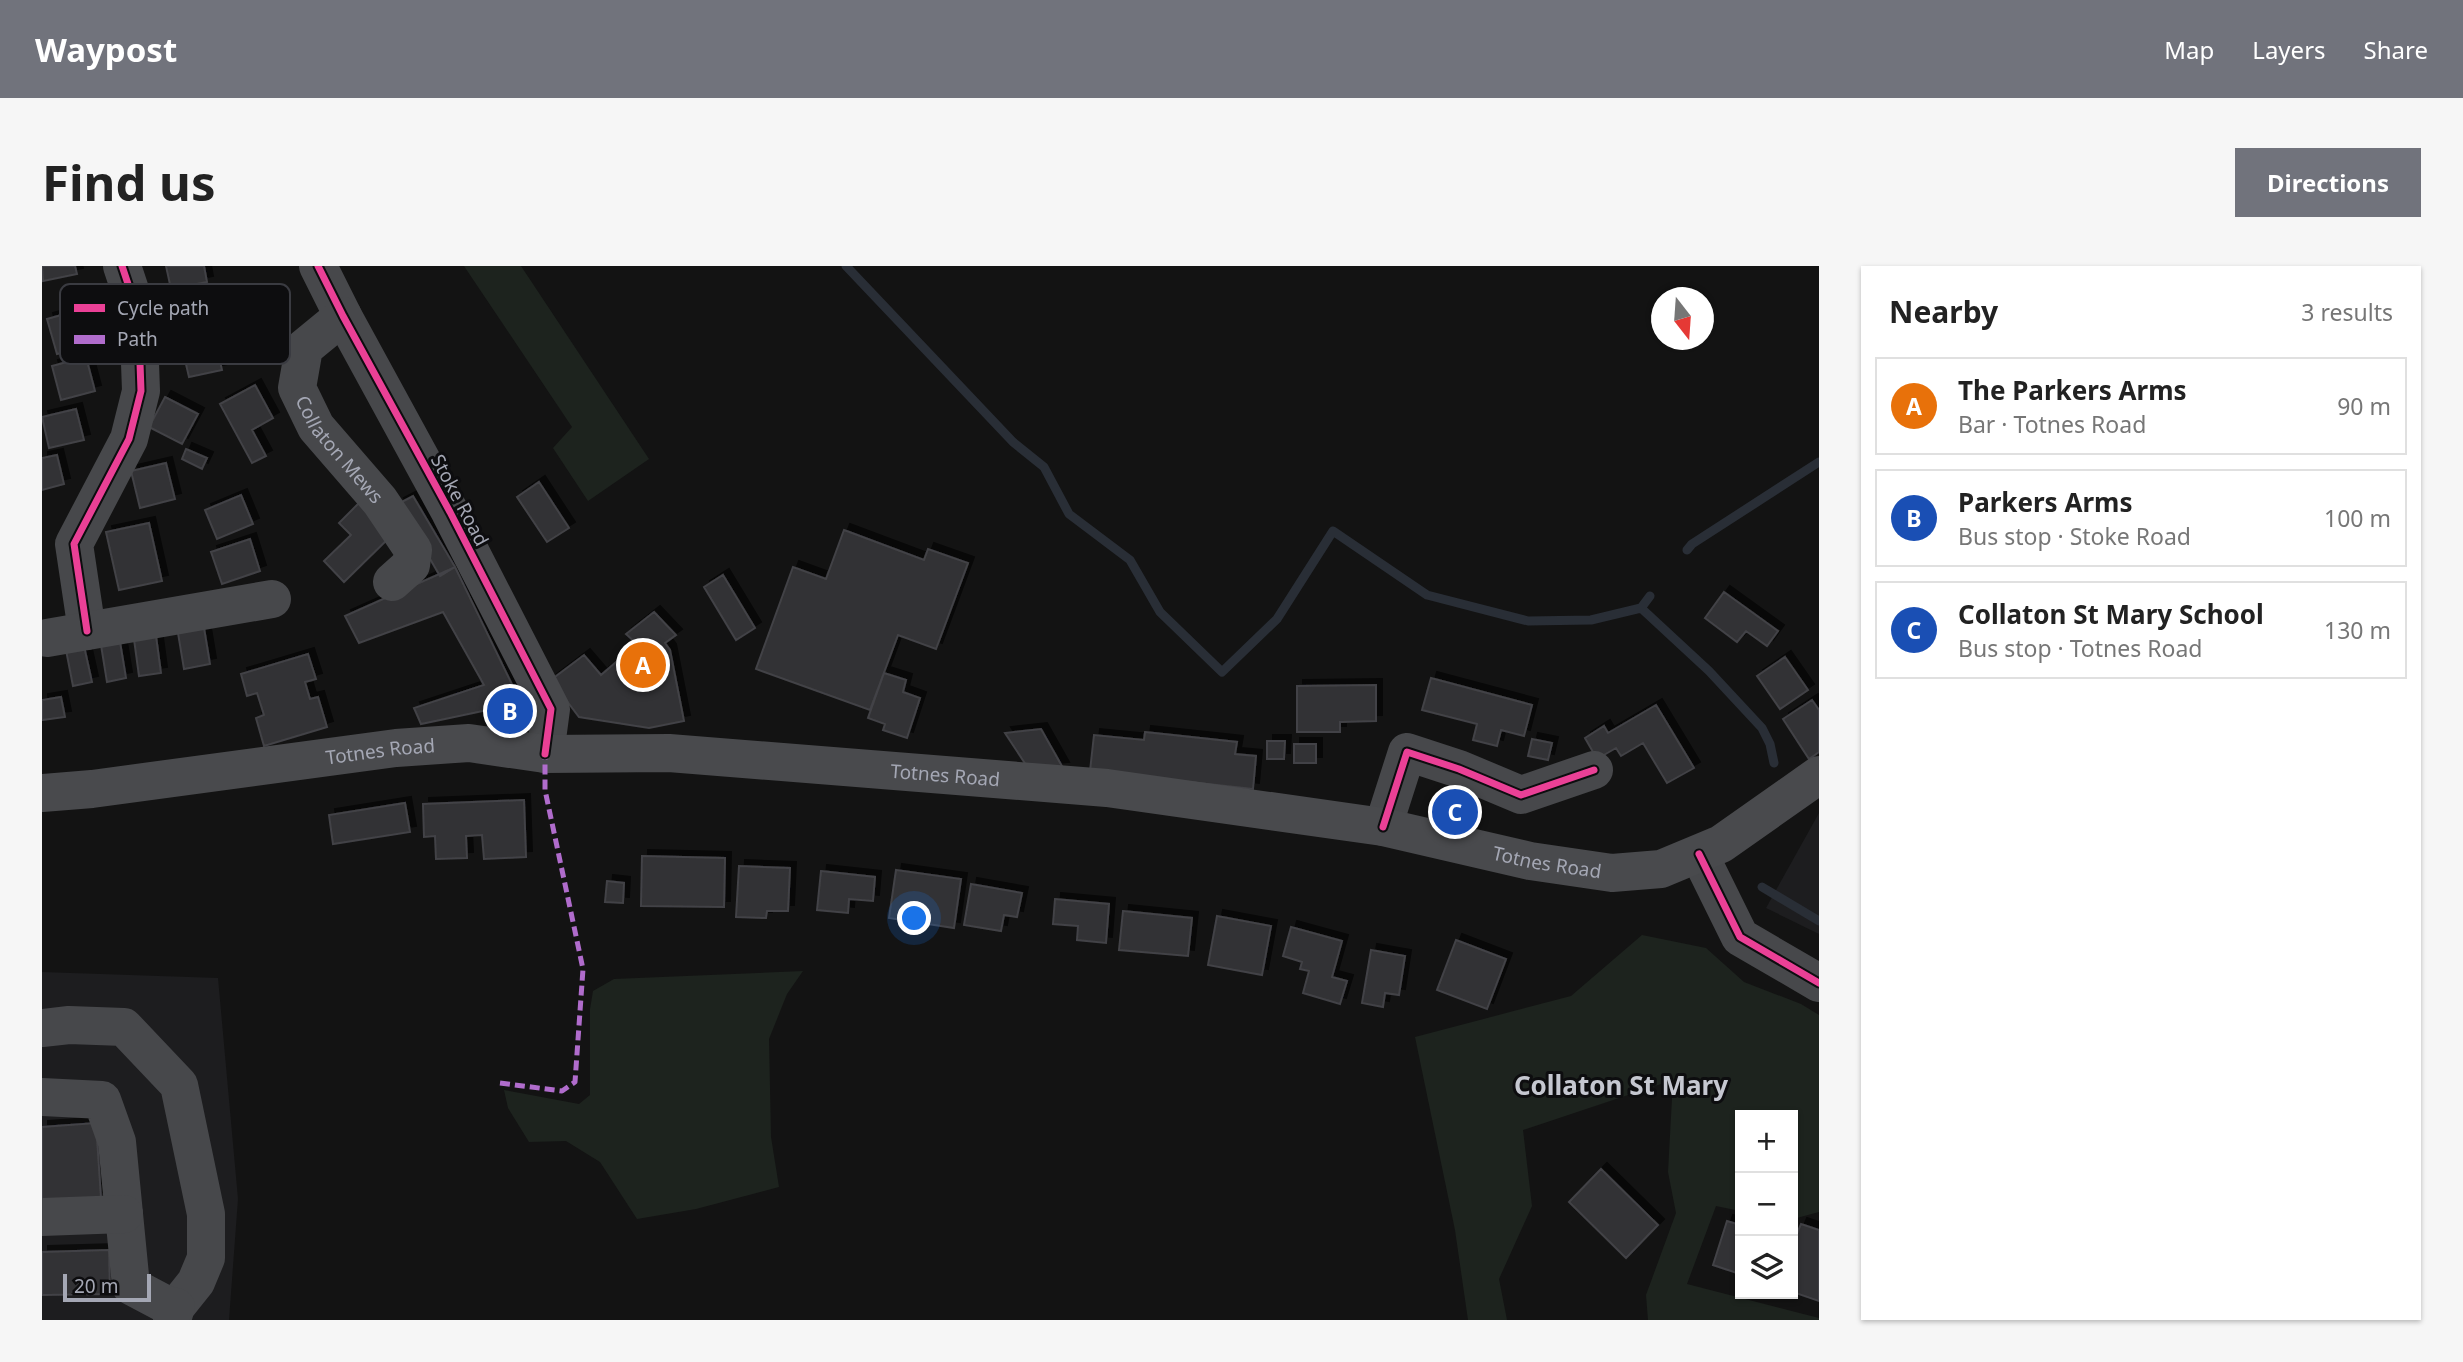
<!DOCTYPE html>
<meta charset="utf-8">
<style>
body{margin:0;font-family:"Noto Sans",sans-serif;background:#f6f6f6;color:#222}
.controls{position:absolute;right:21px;bottom:21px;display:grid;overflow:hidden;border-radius:0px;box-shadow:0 2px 5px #0004}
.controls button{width:63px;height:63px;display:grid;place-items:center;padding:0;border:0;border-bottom:2px solid #e0e0e0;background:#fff;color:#222;font:35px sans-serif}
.compass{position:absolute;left:1609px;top:21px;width:63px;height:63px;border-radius:50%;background:#fff;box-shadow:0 2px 5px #0004;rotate:163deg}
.scale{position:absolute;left:21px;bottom:18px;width:88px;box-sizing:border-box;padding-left:7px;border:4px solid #a4a7b4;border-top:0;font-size:19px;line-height:24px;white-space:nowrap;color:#a4a7b4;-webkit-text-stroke:5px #0d0d0f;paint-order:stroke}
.you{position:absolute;left:873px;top:653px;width:24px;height:24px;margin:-18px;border:5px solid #fff;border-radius:50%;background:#1a73e8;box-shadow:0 0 0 10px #1a73e833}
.badge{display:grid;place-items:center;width:46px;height:46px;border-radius:50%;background:#71737c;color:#fff;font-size:23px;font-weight:700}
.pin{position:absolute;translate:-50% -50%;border:4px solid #fff;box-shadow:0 2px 7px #0006}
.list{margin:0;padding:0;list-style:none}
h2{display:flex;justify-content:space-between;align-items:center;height:91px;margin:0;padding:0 28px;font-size:30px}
h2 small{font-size:23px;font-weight:400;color:#767676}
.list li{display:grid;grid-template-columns:46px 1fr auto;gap:21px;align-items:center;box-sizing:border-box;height:98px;margin:0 14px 14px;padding:0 14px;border:2px solid #e0e0e0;border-radius:0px}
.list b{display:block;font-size:26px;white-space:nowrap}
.list p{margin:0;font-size:23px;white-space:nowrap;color:#767676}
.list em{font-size:23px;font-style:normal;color:#767676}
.icon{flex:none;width:38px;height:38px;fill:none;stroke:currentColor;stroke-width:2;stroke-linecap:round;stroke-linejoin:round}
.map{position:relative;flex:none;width:1777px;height:1054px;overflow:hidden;border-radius:0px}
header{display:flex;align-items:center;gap:42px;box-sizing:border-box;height:98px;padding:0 35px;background:#71737c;color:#fff}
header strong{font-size:33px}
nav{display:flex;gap:38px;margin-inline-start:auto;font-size:24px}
.intro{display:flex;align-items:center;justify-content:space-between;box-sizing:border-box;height:168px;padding:0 42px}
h1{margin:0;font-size:49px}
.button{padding:18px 32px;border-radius:0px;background:#71737c;color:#fff;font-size:24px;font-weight:700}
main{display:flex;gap:42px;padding:0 42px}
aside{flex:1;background:#fff;border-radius:0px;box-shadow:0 2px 5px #0004}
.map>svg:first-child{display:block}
</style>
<header>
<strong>Waypost</strong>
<nav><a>Map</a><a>Layers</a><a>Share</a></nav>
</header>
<div class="intro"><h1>Find us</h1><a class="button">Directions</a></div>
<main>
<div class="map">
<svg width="1777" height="1054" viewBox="0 0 1777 1054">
<defs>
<filter id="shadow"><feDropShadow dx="6" dy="-6" stdDeviation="0" flood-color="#0009"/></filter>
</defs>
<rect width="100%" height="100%" fill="#131313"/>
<!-- built -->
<path fill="#1d1d1f" d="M1777 547V668L1724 642Z
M0 706 176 712 196 933 187 1054H0Z"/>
<!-- green -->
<path fill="#1d231e" d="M422 0H479L607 193 546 235 511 182 530 161Z
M1600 669 1664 682 1702 716 1759 738 1777 749V946L1751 953V849H1698V945L1674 940 1645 1018 1777 1052V1054H1606L1604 1029 1634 947 1626 906 1631 814 1481 864 1490 940 1457 1013 1465 1054H1426L1413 964 1373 771 1529 730Z
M761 705 745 728 727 773 729 871 737 921 654 943 595 953 558 896 524 875 487 876 466 842 462 824 537 838 548 829V743L551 725 572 713Z"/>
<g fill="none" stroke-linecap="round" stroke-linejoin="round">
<!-- stream -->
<path stroke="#292e36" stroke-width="9" d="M804 0 971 176 1002 201 1027 248 1088 294 1118 346 1180 406 1235 353 1291 265 1385 329 1486 355 1549 354 1599 342 1608 330
M1645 284 1650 278 1777 196
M1599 342 1667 405 1720 462 1728 478 1732 497
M1720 621 1777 655"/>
</g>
<!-- building -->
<path fill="#323234" stroke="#424246" stroke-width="2" filter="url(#shadow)" d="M0 0H33L35 8 1 15Z
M124 0H162L165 16 129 23Z
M41 43 51 79 15 88 5 53Z
M173 74 180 104 147 111 140 81Z
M44 91 53 125 19 134 10 100Z
M213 119 231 152 210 164 224 190 210 197 178 138Z
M123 131 156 148 140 178 107 161Z
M34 143 42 174 7 182 0 151Z
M144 183 165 192 160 203 140 193Z
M15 189 22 218 0 224V192Z
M124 197 133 233 98 242 89 205Z
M497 216 527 262 505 276 475 231Z
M199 229 211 258 175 273 163 244Z
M371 230 413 301 398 310 356 238Z
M320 234 352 267 302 316 282 295 309 269 297 257Z
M107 257 120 315 77 324 64 266Z
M802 264 882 294 886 283 926 297 894 383 856 369 828 444 714 403 751 301 784 313Z
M208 273 218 305 180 318 169 286Z
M413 301 479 437 379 458 372 442 442 419 401 346 317 377 303 350Z
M681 309 713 362 694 374 662 321Z
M1682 326 1736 365 1725 380 1704 365 1695 376 1663 352Z
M612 346 634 369 623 377 628 384 642 455 607 462 537 451 509 414 542 389 559 409 595 378 584 368Z
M162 362 168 398 142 403 136 367Z
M114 370 119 407 97 410 92 373Z
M78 376 84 412 65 416 59 379Z
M42 380 50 416 31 420 24 384Z
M266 388 274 413 263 416 268 433 276 431 285 461 222 480 214 452 222 449 215 427 205 430 199 408Z
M1743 391 1766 424 1738 443 1715 410Z
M842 407 864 414 861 426 878 432 865 472 841 464 843 458 826 452Z
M1389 412 1490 439 1482 470 1459 464 1455 480 1431 474 1435 458 1380 444Z
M1334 419V455L1298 456V466H1255V420Z
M19 431 23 451 0 454V434Z
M1770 434 1777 444V486L1767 493 1741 453Z
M1614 439 1652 502 1625 517 1601 477 1579 490 1574 482 1555 493 1543 472 1562 460 1566 467Z
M999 463 1021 502 988 505 963 467Z
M1103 466 1195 476 1193 488 1214 490 1211 523 1048 505 1052 469 1102 474Z
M1490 473 1510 477 1506 494 1486 490Z
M1225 475H1243L1242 493H1225Z
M1252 478H1274V497H1252Z
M482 534 484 591 442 593 440 569 424 570 425 592 394 593 393 570 382 571 381 538Z
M363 537 368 566 291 578 287 549Z
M600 590 683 592 682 641 599 640Z
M697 600 748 602 746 645H725L724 652 694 651Z
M854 604 919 613 912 662 847 652Z
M779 605 833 611 831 635 807 633 806 647 775 644Z
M565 615 582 617 581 637 563 636Z
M929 618 980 627 975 651 962 649 959 665 922 659Z
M1013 633 1067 638 1064 677 1035 674 1036 660 1011 658Z
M1081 645 1150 652 1146 690 1077 684Z
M1175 650 1229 660 1220 709 1166 699Z
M1249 661 1300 675 1290 711 1305 715 1298 738 1261 727 1267 705 1258 703 1260 696 1241 690Z
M1414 674 1464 693 1445 743 1395 724Z
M1329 684 1363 690 1357 729 1343 727 1341 741 1320 737Z
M54 857 59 932 0 936V861Z
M1559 903 1616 959 1584 992 1527 936Z
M1685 955 1698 959V1008L1671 999Z
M1759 958 1777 964V1035L1751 1026V977Z
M67 984 68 1028 0 1029V986Z"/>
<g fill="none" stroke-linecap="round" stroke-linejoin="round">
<!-- minor -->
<g stroke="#47484b" stroke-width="38">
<path d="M276 0 301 50 408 246 509 443 503 488"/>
<path id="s1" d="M301 50 262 82 255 122 274 161 338 235 371 284 369 299 350 316"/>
<path d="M45 365 32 278 87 173 99 125 97 69 89 27 80 0"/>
<path d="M5 372 230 333"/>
<path d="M1341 561 1365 486 1417 503 1479 529 1552 504"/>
<path d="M1657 588 1698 671 1777 717"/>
<path d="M0 762 27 759 82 761 137 819 164 948V992L154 1016 134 1041 130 1054"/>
<path d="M0 831 60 834 75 876 89 1020 125 1039 134 1041"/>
<path d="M0 951 82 948"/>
</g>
<!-- highway -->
<path stroke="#494a4d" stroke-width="38" id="s2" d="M0 527 50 523 354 482 427 477 503 488 627 487 1065 522 1341 561 1488 595 1570 607 1619 603 1679 578 1777 509"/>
<!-- quiet -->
<path stroke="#b06ccc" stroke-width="5" stroke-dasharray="10 5" stroke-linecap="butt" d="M458 817 520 825 533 816 541 703 503 524V488"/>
<defs>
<path id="cycleway" d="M276 0 301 50 408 246 509 443 503 488
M45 365 32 278 87 173 99 125 97 69 89 27 80 0
M1341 561 1365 486 1417 503 1479 529 1552 504
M1657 588 1698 671 1777 717"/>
</defs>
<!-- cycleway casing -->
<use href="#cycleway" stroke="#0d0d0f" stroke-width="11"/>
<!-- cycleway -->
<use href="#cycleway" stroke="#ea4096" stroke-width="7"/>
</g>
<g text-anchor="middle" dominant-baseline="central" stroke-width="6" stroke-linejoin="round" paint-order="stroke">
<!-- street labels -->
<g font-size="19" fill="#a4a7b4" stroke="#0d0d0f">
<text stroke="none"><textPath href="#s1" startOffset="166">Collaton Mews</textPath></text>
<text transform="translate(418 234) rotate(62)">Stoke Road</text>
<text stroke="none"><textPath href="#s2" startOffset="341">Totnes Road</textPath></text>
<text stroke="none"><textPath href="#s2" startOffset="908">Totnes Road</textPath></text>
<text stroke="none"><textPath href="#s2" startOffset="1517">Totnes Road</textPath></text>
</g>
<!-- district labels -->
<g font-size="26" font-weight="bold" fill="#c5c7d0" stroke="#0d0d0f">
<text x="1579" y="819">Collaton St Mary</text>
</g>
</g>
<!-- legend -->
<rect x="18" y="18" width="230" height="80" rx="10" fill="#0d0d0f" stroke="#3a3b41" stroke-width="2"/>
<rect x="32" y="38" width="31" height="8" fill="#ea4096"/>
<rect x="32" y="69" width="31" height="9" fill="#b06ccc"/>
<g font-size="19" fill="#a4a7b4">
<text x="75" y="49">Cycle path</text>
<text x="75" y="80">Path</text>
</g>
</svg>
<div class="controls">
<button>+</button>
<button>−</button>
<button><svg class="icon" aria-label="layers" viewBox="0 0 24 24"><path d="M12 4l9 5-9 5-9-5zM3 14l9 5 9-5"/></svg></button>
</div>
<svg class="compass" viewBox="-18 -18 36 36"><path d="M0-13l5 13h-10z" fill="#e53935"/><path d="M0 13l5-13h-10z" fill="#767676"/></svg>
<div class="scale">20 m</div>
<div class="you"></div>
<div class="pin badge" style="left:601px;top:399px;background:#e8710a">A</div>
<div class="pin badge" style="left:468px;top:445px;background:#1a4fb4">B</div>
<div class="pin badge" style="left:1413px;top:546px;background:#1a4fb4">C</div>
</div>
<aside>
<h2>Nearby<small>3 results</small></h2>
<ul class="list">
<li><span class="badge" style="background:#e8710a">A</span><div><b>The Parkers Arms</b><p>Bar · Totnes Road</p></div><em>90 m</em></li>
<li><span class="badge" style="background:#1a4fb4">B</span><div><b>Parkers Arms</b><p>Bus stop · Stoke Road</p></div><em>100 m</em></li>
<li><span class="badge" style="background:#1a4fb4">C</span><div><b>Collaton St Mary School</b><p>Bus stop · Totnes Road</p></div><em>130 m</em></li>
</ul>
</aside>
</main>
